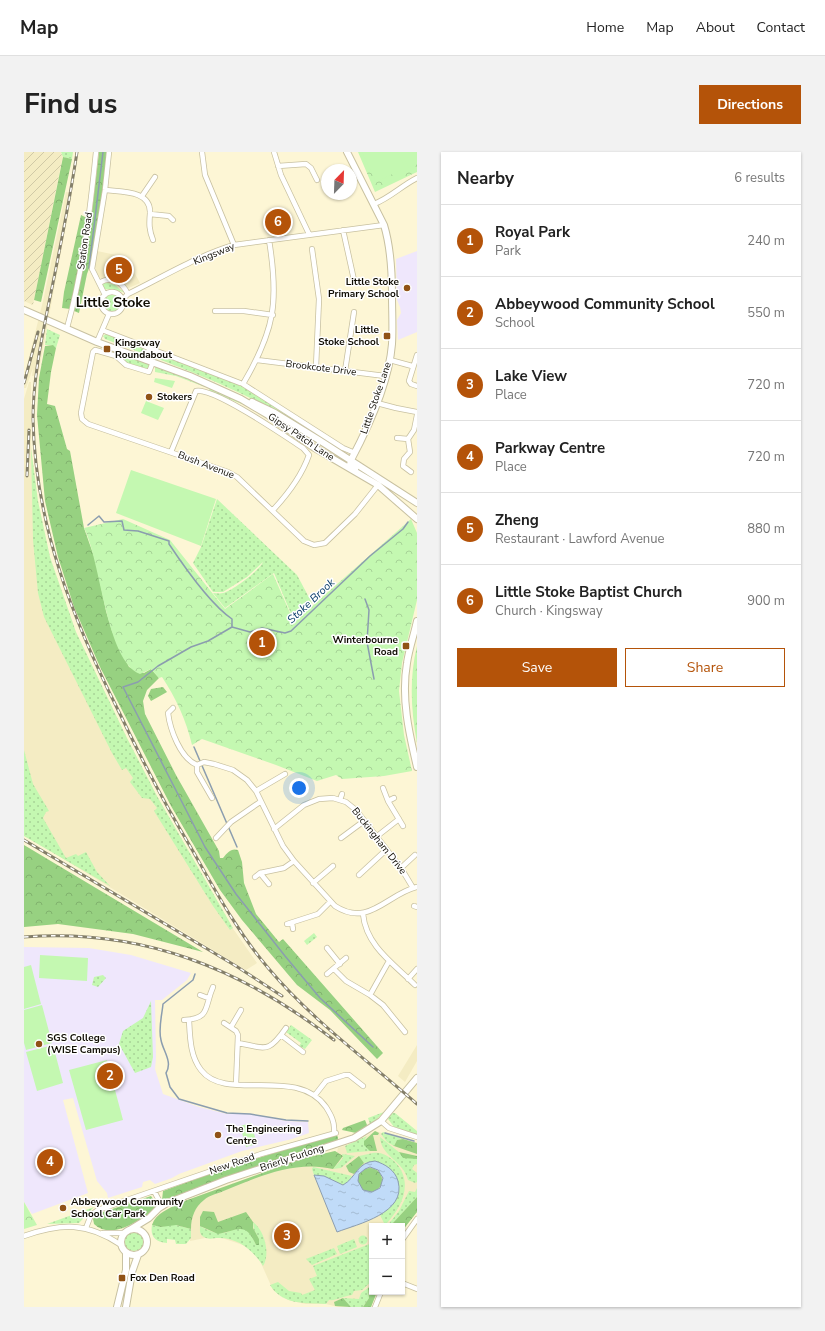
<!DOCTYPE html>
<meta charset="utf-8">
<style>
body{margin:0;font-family:"Nunito Sans",sans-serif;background:#f2f2f2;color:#222}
.controls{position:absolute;right:12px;bottom:12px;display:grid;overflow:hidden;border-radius:0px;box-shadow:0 1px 3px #0004}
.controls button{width:36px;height:36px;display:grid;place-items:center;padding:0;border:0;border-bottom:1px solid #e0e0e0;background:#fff;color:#222;font:20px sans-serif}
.compass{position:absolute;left:297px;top:12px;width:36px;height:36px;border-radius:50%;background:#fff;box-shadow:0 1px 3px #0004;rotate:23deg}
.you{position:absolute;left:275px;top:636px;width:14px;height:14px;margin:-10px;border:3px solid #fff;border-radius:50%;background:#1a73e8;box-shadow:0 0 0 6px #1a73e833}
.badge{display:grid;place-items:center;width:26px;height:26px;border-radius:50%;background:#b45309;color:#fff;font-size:13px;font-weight:700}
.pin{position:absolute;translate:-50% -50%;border:2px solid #fff;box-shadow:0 1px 4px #0006}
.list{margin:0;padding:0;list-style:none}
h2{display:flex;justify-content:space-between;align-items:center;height:52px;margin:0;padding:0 16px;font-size:17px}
h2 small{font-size:13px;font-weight:400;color:#767676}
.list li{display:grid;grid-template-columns:26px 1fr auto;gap:12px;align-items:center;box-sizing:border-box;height:72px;padding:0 16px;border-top:1px solid #e0e0e0}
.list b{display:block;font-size:15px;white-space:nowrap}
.list p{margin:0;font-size:13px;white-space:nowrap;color:#767676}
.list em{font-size:13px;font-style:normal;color:#767676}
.actions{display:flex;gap:8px;padding:12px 16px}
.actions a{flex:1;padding:9px 0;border:1px solid #b45309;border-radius:0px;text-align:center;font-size:14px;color:#b45309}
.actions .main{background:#b45309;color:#fff}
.map{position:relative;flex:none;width:393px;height:1155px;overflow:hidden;border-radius:0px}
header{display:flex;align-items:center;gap:24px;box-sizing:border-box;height:56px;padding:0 20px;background:#fff;border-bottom:1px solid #e0e0e0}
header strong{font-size:19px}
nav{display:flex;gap:22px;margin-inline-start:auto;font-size:14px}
.intro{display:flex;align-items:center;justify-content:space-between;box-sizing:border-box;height:96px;padding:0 24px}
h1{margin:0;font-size:28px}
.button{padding:10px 18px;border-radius:0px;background:#b45309;color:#fff;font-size:14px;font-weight:700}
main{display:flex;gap:24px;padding:0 24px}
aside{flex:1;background:#fff;border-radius:0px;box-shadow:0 1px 3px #0004}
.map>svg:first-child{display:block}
</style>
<header>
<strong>Map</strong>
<nav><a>Home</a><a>Map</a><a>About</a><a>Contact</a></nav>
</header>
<div class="intro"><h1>Find us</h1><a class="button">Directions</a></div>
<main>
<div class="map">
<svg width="393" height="1155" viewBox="0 0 393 1155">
<defs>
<pattern id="industrial-furrows" width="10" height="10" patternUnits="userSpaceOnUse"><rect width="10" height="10" fill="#f4ecc3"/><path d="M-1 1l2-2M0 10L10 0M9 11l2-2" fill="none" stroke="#d0c9a6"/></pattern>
<pattern id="grass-dots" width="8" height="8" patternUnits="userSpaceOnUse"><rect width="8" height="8" fill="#c4f8b1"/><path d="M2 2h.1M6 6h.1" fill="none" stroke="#a7d397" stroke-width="1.8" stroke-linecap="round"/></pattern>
<pattern id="forest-crowns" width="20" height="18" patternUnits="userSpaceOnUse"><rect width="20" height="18" fill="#97d181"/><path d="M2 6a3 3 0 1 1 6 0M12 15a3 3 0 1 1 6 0" fill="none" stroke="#81b26e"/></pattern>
<pattern id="park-crowns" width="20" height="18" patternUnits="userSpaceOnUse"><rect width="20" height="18" fill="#c4f8b1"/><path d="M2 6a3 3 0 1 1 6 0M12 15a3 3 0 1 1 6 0" fill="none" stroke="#a7d397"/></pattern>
<pattern id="water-ripples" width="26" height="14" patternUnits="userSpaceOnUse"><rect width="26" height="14" fill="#c0dbf8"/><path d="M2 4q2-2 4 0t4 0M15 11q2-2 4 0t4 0" fill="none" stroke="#a4bbd3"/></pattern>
</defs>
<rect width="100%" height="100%" fill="#fdf6d5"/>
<!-- built -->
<path fill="#f4ecc3" d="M42 40 48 41 14 223 8 224 9 216 2 236H0V226L19 149Z
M73 99 102 105 116 131 98 139 89 132H82L73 122 71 114Z
M5 230H7V293L14 356 23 399 41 455 60 501 130 644 198 761 233 811 222 818 0 683V247Z
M393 893V909L381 930 374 924Z
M351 979 393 991V1060L378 1079V1074H348V1140H353L347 1155H314L302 1152H281L264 1148 249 1138 236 1109 228 1099 219 1093 198 1086H181L166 1089 167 1077 152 1073H128L131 1066 138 1060 155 1051 277 1007 311 999 313 1000 314 996 332 990Z"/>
<!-- industrial -->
<path fill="url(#industrial-furrows)" d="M0 0H37V2L39 3 9 153 0 149Z"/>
<!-- education -->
<path fill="#efe7fc" d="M393 99V180L374 188 373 168 377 161 376 155 373 148 372 107Z
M0 795 65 796 107 803 167 821 163 828 138 848H131L132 906 131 917 139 942 175 955 203 962H226L262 969 284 970 285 981 268 987 218 999 155 1022 148 1026 131 1032 126 1028 119 1030 118 1035 84 1046 83 1041 73 1029 49 946 39 948 64 1041 8 1062 0 1050Z"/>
<!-- grass -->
<path fill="url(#grass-dots)" d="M37 0H49L48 7 39 5Z
M80 130 91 133 98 139 100 138 99 140 92 138 80 137 78 133Z
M80 151a9 9 0 1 1 18 0a9 9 0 1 1-18 0Z
M23 177 36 183 32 196 28 193H21Z
M82 182 121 197 120 202 81 187 79 184Z
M127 199 218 233 274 269V273C227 243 177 223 126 204Z
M99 203 123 211 126 213 124 217 102 211 95 204Z
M131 214 183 233 181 235 152 224 131 220Z
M186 235 213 247 218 252 187 240 185 237Z
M7 296 14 349 26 405 52 480 103 586 133 644 209 776 206 778 189 754 130 659 133 656 126 647 118 646 106 630 109 626 102 616 98 618 88 601 20 465 14 441 9 388Z
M193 347 273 423 288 451 270 469 250 421 201 456 189 441C192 441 196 442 199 441 208 439 236 418 239 410L223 425 199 440H189L169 411 177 395Z
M0 598 9 632 25 659 22 660 19 666 42 706 52 702 54 704 62 700 73 720 86 734 0 684Z
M290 781 293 785 283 793 280 789Z
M79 823 82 826 74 835 68 833 70 825Z
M127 849 129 905 127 915 111 921 95 892 99 879 119 866Z
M267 873 288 888 281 897 275 894 277 891 262 880Z
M360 960 348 972H346L344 966Z
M367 961H371L393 979V983L370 975 364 967Z
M359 980 379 987 373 988 370 994 363 990 357 982Z
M343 984 341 987 346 999 323 1001 321 994Z
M356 985 376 1001 393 1007V1012L390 1013 388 1017 393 1021V1030L391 1031 384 1028C379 1008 357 1005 356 985Z
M349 1001C358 1000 362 1003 369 1008 391 1028 379 1055 361 1073L356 1063C366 1058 382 1033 370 1023 364 1017 353 1014 345 1010L340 1011 335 1004Z
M318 1002 331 1004 317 1016 309 1017 319 1006Z
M289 1015 328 1024 324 1030 319 1033 300 1024 290 1023 288 1017Z
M393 1036V1045L368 1072 372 1074H363L375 1059 385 1039 391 1040Z
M70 1055 55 1071 23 1072Z
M229 1070C240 1078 247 1101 239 1114 229 1098 214 1086 195 1086 190 1086 184 1088 180 1085 175 1082 176 1078 176 1074 181 1077 188 1080 193 1081 209 1084 219 1062 232 1093L235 1087 230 1078Z
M148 1072 167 1077V1086L162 1092H152L151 1088 143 1087V1091C131 1090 126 1084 128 1073L137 1075Z
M100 1089a10 10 0 1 1 20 0a10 10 0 1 1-20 0Z
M334.5 1088a4.5 4.5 0 1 1 9 0a4.5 4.5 0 1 1-9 0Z
M330 1087 333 1095 316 1102 313 1094Z
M348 1091V1129L338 1138 330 1139 328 1143C319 1144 312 1149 305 1148L302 1152C281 1151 258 1153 246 1133L254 1130 265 1139 277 1141 278 1143 291 1138 285 1127 293 1124 289 1114Z
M310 1096 313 1102 288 1113 282 1107Z
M344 1136 345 1146 339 1155H327L319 1146 335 1147 337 1141Z"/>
<!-- forest -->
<path fill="url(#forest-crowns)" d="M75 0H84L68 108 63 122 55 161 50 159 64 93Z
M39 5 48 7 17 150 10 148Z
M57 63 63 66 58 103 46 157 38 156 40 140Z
M29 193 32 196 27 220 23 252 31 254 43 297 46 299 60 376 72 410 82 459 88 479 105 515 120 521 127 517 135 526 123 538 119 549 121 562 152 623 195 699 196 706H199C204 700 207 696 214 698L218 710 220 731 232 762 255 790 259 787 359 901 353 907 306 858 273 833 218 768 196 738 147 654 76 515 50 455 34 405 21 349 13 263 15 226 21 194Z
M139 535 143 540 127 549 124 544 127 537Z
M0 693 179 800 109 782 34 772 0 775Z
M341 968 343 973V976L332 981 318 978 319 976Z
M351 979 355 981 354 983H349L353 999H346L340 993V989Z
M311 982 314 985V989L234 1014 149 1046 138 1048 139 1039 205 1015Z
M379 987 393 991V1002L370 994 373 988Z
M311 999 319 1004 309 1017C273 1008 235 1024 202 1038 196 1041 185 1043 180 1048 171 1055 167 1065 167 1077L152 1073 137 1075 128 1073C132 1061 145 1057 155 1051L277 1007Z
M375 1000 393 1004V1007L379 1006Z
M335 1004 340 1011 330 1022 325 1020 322 1014Z
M334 1028a12 12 0 1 1 24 0a12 12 0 1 1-24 0Z
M127 1044 132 1051 131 1057C116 1068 88 1089 70 1072L69 1067 73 1062Z
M393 1045V1060L378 1079V1074L368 1072Z
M179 1059 190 1060 194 1070 222 1060 229 1070V1076L235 1087V1093H232C221 1068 213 1079 194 1082L176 1074V1065Z
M348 1133V1140H353L347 1155H339L345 1146 344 1136Z
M319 1146 327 1155 311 1154 310 1150Z"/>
<!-- park -->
<path fill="url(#park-crowns)" d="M334 0H393V20L351 40Z
M99 367 146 388 201 457 249 422 270 470 387 367 393 381V448L378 511 375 539 380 583 388 619 360 624 318 627 312 623 293 629 252 613 178 587 168 593C162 568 152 546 138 525L135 526 127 517 116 522C82 509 77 409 60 376Z
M393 494V591C387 559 385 526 393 494Z
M0 1050 13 1073 0 1077Z"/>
<!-- garden -->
<path fill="#c4f8b1" d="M338 0H373L381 16 352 30Z
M377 0H393V11L385 16Z
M131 226 151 229 148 236 130 230Z
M122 249 140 256 134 268 117 261Z
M107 318 192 347 177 394 92 361Z
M16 803 64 806 63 829 15 826Z
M7 813 17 852 0 857V815Z
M18 853 28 891 2 898 0 891V858Z
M29 893 39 931 13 939 2 900Z
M83 908 99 968 62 978 45 918Z
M227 971 233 992 222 995 216 974Z"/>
<!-- water -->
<path fill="url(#water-ripples)" stroke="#8b9daf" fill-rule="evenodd" d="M351 1009C361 1012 371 1018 374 1029 383 1061 334 1072 313 1080L290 1023 300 1024 319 1033C332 1026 333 1010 351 1009ZM346 1015 354 1018 359 1026 356 1036 348 1040 339 1038 334 1029 335 1022 341 1017Z"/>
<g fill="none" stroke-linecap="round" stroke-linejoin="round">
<!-- stream -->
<path stroke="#8b9daf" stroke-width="1.5" d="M65 116 79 0
M64 373 75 364 80 370 98 369 100 378 114 379 145 389V392C161 416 186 452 208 467V475
M341 447 345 458 343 490 350 527
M170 595 213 695
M171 822 169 828 139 852C138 863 134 877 137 888 139 899 149 910 142 921L146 935 155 947 203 961 226 962 262 968 284 969
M349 895 296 846 261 804 212 742 181 695 99 535 114 530 134 514 167 495 184 489 208 475 226 480 238 476 261 481 267 479 346 404 379 377 384 370
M361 981 390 989"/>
<defs>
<path id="street" d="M178 0 181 23 210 93
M250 0 257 23 285 82
M254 14 282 12 287 16 293 28
M81 38C97 40 127 38 126 61 125 72 125 78 129 88
M118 44 131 25
M350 52C366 46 377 34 393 26
M126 62 145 64 149 68
M319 78 330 128
M245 88C255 149 251 178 219 232L319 296 331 301
M288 97 295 147 292 215
M75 131C88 123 97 129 104 142
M77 151a11 11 0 1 1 22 0a11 11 0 1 1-22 0Z
M81 143 68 117 81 38 85 0
M99 147 104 142C139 125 173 104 210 93L360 73
M191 159H220L249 163
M43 176C59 118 66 60 72 0
M78 178 216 231
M73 190 85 162
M393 203 385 229 387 232 393 234
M121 208 125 197
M233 208 361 224
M366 208 388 214
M129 210 125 220 102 213 92 204 71 198 69 200 57 261 58 267 64 272 204 320 213 325 280 389 290 393 301 391 331 362 354 333
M321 219 330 160
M353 251 372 256 393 260
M373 286 384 287
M147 300 172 239C190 235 262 285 279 296L285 303C278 323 263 343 249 358
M387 320 379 314 380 307 386 300 384 287 390 278 393 263
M149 556 144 561C146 577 156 606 173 613L180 610 190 612 209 618 223 628 232 639 259 694 270 709 311 754C345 776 363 742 393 735
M173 613V620L188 646
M359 636 364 649 379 674
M232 639 261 622
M316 648 318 642
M364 649 370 646
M250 677 280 653 295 647 309 646 322 650 332 658 377 716 389 736
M352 685 375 667
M192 686 207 670 236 650
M317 686 340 669
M377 716 391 703
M335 723 362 698
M231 725 236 721
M289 731 309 714
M245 732 236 721 260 716 270 709
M390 754 393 755
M339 762C342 794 370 812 391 833
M268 771 269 777
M263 772 294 762 306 750
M303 796 316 812
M310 817 322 829 346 843 359 853 381 880
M303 822 322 806
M384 827 393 817
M176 843 184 846
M346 843 365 809
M160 868C187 867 180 855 189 835
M165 868C166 885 166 904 177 918 202 951 272 913 302 955 307 963 311 970 310 980
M200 871 212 879 214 883 212 932
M207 875 217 858
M257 883 279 900
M214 891C242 896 244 902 262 876
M291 943 302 929 321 923H325L339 934
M357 969 365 976 393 985
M130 1039 138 1054
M62 1076 67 1063 74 1058 237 1002 312 981
M79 1081H101
M0 1084C38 1071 63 1070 97 1093
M378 1088 393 1067
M378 1131 393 1137
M351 1155 357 1140"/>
<path id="secondary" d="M323 0 360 73C367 96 368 119 368 143 368 160 369 176 368 192 365 231 345 274 327 308L326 313 331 317
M0 158 73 190 166 224 217 247 244 263 289 295 354 333 393 367
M228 250 251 261 295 288 393 351
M393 469C390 483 385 497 383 511 377 546 385 581 393 615
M97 1090a13 13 0 1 1 26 0a13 13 0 1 1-26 0Z
M107 1077 125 1066 135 1056 143 1051 202 1028 330 986 357 969 393 926
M93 1155 102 1118V1101
M102 1155 108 1120 114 1103"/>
</defs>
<!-- street casing -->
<use href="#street" stroke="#c8c1a1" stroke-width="6"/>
<!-- secondary casing -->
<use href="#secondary" stroke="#c8c1a1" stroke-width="8"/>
<!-- street -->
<use href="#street" stroke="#fff" stroke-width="4.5"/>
<!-- secondary -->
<use href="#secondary" stroke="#fff" stroke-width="6"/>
<defs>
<path id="rail" d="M53 0C45 53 34 107 23 160 16 195 9 231 9 267 11 372 49 468 95 560 117 606 140 651 166 694 190 736 213 780 245 817 288 868 343 908 393 952
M0 231 14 180
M3 324 5 278
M0 688 212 814 258 844
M0 785C118 776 218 817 310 888"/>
</defs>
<!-- rail casing -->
<use href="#rail" stroke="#847f6a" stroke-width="3"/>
<!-- rail -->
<use href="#rail" stroke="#fff" stroke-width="1.5" stroke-dasharray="4.5" stroke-linecap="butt"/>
</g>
<!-- markers -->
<g fill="#905216" stroke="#fff" stroke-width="1.5">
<circle cx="383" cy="136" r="4"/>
<rect x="359" y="180" width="8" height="8" rx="2"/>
<rect x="79" y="193" width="8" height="8" rx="2"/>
<circle cx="125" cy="245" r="4"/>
<rect x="378" y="490" width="8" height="8" rx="2"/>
<circle cx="15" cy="892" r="4"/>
<circle cx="194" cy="983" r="4"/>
<circle cx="39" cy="1056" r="4"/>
<rect x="94" y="1122" width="8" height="8" rx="2"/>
</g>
<g text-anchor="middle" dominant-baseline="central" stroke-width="3" stroke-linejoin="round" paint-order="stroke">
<!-- street labels -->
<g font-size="10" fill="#100d04" stroke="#fff">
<text transform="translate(61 89) rotate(-82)">Station Road</text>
<text transform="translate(190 102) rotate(-22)">Kingsway</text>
<text transform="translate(297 216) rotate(7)">Brookcote Drive</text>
<text transform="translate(352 246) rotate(-71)">Little Stoke Lane</text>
<text transform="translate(277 285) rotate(34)">Gipsy Patch Lane</text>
<text transform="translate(182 313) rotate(21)">Bush Avenue</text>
<text transform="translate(355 689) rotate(52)">Buckingham Drive</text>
<text transform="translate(268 1006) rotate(-18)">Brierly Furlong</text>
<text transform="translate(208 1012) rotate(-19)">New Road</text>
</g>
<!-- poi labels -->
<g font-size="10" font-weight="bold" fill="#100d04" stroke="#fff" text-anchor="start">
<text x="375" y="130" text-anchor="end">Little Stoke<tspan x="375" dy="12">Primary School</tspan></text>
<text x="355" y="178" text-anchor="end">Little<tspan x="355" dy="12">Stoke School</tspan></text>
<text x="91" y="191">Kingsway<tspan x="91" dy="12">Roundabout</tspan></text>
<text x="133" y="245">Stokers</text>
<text x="374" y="488" text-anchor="end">Winterbourne<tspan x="374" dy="12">Road</tspan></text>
<text x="23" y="886">SGS College<tspan x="23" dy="12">(WISE Campus)</tspan></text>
<text x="202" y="977">The Engineering<tspan x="202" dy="12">Centre</tspan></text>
<text x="47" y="1050">Abbeywood Community<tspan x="47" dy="12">School Car Park</tspan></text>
<text x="106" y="1126">Fox Den Road</text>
</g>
<!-- water labels -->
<g font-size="11" font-style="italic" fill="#093b68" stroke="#fff">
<text transform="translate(287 449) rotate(-43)">Stoke Brook</text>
</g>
<!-- district labels -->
<g font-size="14" font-weight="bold" fill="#100d04" stroke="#fff">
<text x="89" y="150">Little Stoke</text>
</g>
</g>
</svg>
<div class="controls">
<button>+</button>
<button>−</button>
</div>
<svg class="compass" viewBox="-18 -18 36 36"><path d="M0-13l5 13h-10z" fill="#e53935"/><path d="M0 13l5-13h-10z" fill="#767676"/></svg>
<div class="you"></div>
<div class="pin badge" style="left:238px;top:491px">1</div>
<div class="pin badge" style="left:86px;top:924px">2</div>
<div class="pin badge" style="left:263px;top:1084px">3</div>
<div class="pin badge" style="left:26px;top:1010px">4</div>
<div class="pin badge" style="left:95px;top:118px">5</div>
<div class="pin badge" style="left:254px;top:70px">6</div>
</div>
<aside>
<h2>Nearby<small>6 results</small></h2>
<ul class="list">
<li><span class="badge">1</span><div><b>Royal Park</b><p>Park</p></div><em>240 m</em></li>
<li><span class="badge">2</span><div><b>Abbeywood Community School</b><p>School</p></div><em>550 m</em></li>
<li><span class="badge">3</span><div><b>Lake View</b><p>Place</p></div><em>720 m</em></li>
<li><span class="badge">4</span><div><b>Parkway Centre</b><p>Place</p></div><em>720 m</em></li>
<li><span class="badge">5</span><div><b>Zheng</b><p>Restaurant · Lawford Avenue</p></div><em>880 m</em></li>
<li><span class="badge">6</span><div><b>Little Stoke Baptist Church</b><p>Church · Kingsway</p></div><em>900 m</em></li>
</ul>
<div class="actions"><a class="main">Save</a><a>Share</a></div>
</aside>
</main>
